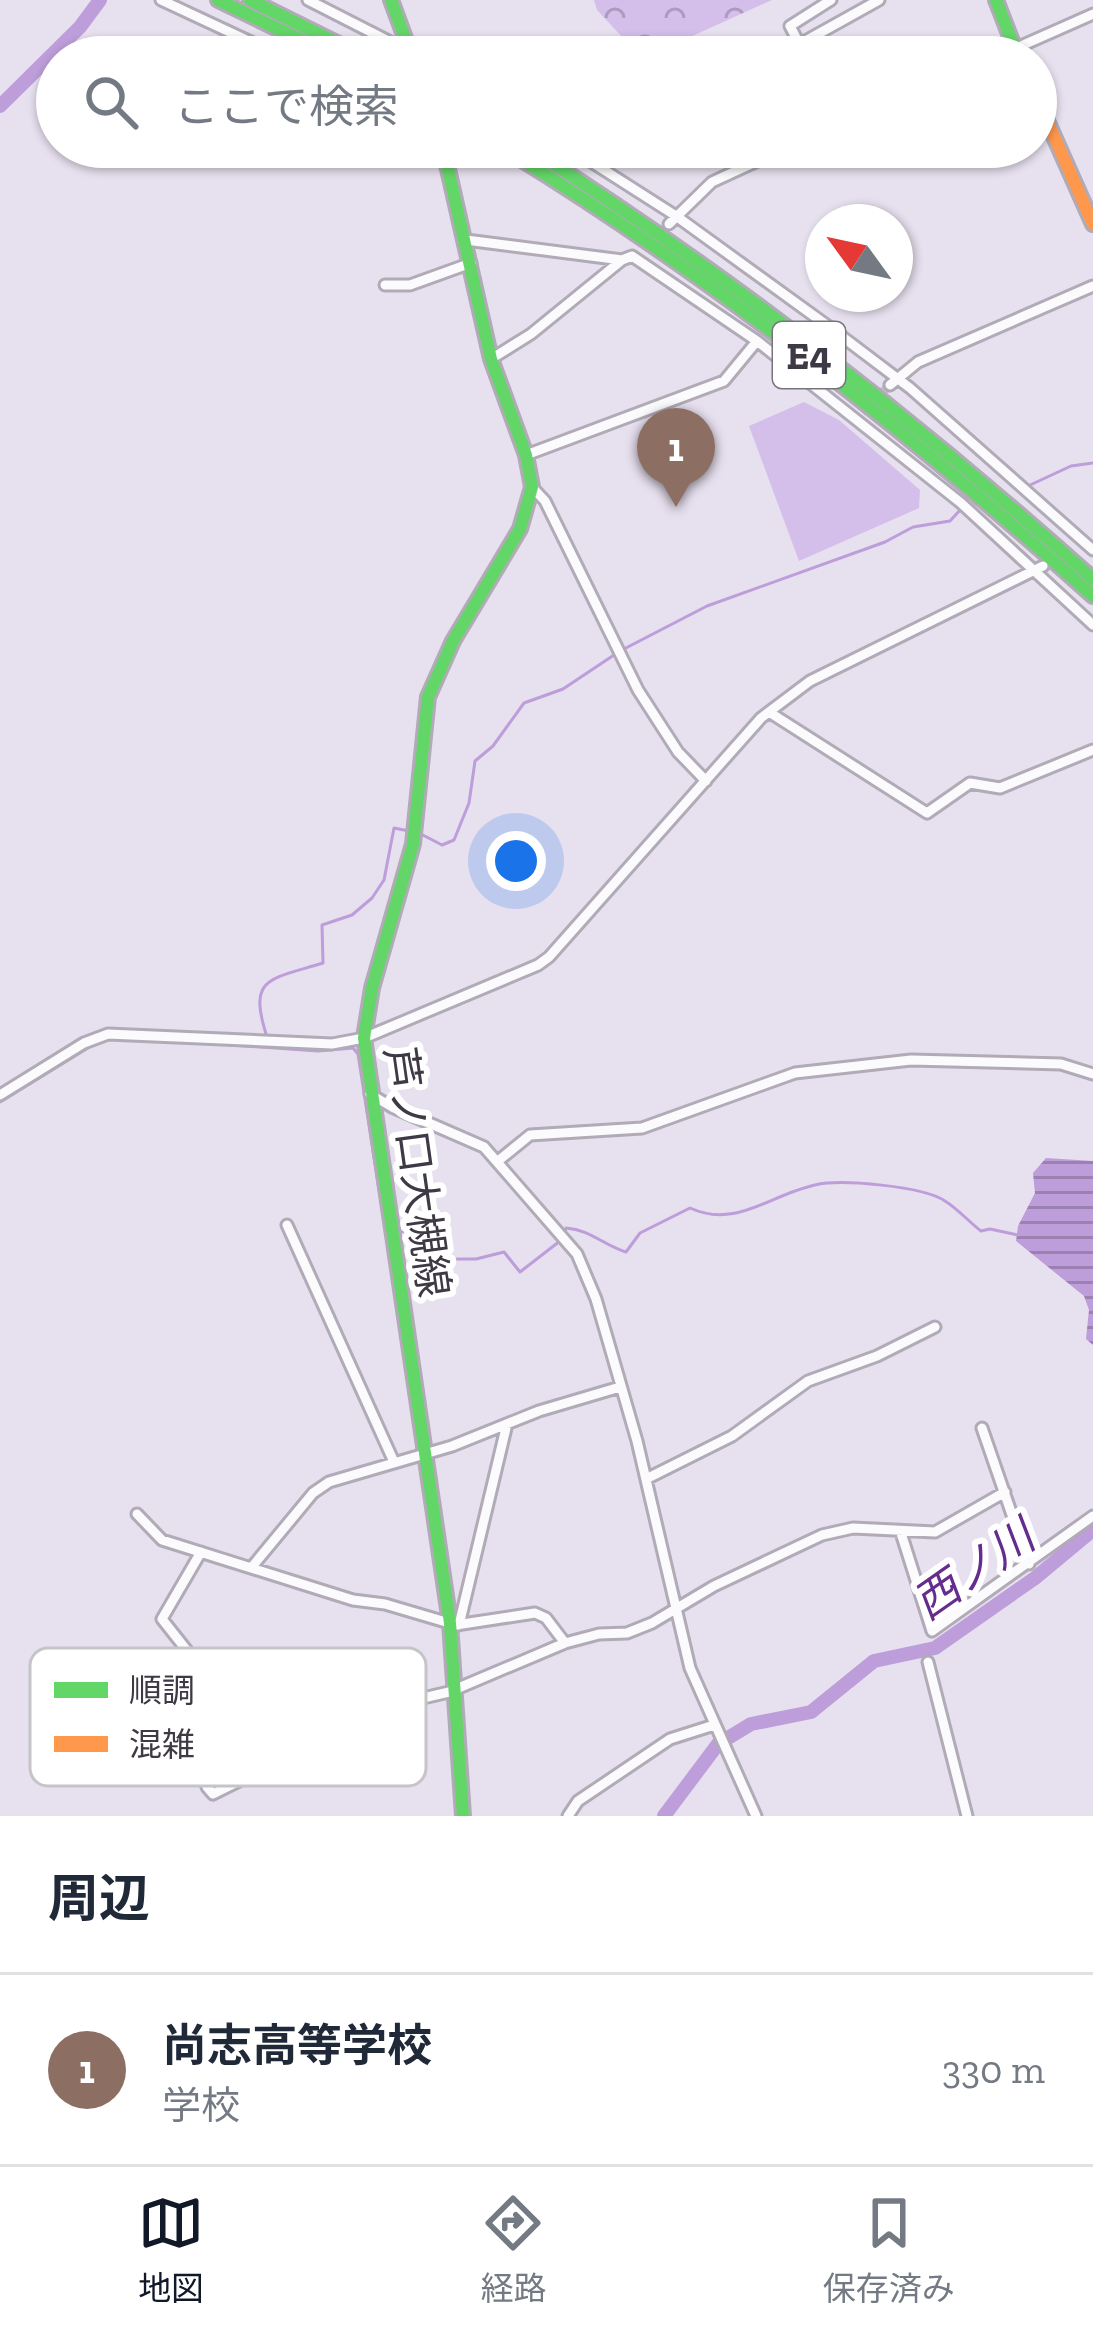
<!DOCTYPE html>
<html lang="ja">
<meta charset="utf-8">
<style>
body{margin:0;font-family:"Zilla Slab","Noto Sans JP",serif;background:#f6f6f7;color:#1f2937}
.compass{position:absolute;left:805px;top:204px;width:108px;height:108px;border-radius:50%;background:#fff;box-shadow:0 3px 9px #0004;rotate:303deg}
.you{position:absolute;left:516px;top:861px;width:42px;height:42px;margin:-30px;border:9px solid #fff;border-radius:50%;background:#1a73e8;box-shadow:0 0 0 18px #1a73e833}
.badge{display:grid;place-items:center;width:78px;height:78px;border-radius:50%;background:#111827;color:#fff;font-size:39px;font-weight:700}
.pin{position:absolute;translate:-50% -99px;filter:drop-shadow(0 3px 6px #0008)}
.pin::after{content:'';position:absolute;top:63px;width:42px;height:36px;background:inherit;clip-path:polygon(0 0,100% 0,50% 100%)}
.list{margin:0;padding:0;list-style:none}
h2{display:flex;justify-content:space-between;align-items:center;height:156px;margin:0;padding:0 48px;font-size:51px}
h2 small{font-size:39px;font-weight:400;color:#747a83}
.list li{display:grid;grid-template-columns:78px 1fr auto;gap:36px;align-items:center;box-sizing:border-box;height:192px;padding:0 48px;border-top:3px solid #e0e1e3}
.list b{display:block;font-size:45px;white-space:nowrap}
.list p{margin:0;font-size:39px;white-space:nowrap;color:#747a83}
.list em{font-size:39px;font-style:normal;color:#747a83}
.icon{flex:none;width:66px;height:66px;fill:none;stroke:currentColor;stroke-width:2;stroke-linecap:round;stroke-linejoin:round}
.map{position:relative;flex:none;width:1093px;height:1816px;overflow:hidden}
.search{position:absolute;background:#fff;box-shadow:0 3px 9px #0004;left:36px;right:36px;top:36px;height:132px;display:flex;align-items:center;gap:30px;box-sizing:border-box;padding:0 42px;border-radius:66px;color:#747a83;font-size:45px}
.sheet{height:348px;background:#fff}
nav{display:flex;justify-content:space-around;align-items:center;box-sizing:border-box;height:168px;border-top:3px solid #e0e1e3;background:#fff;font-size:33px;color:#747a83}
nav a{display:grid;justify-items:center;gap:6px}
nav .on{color:#111827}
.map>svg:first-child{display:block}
</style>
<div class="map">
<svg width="1093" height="1816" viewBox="0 0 1093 1816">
<defs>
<pattern id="forest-crowns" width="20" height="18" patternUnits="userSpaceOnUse" patternTransform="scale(3)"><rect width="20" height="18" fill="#d4beea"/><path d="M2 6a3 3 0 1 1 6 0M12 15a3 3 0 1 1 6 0" fill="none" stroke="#ad9bbf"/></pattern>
<pattern id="water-rules" width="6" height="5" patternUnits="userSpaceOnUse" patternTransform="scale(3)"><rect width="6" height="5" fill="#bd9dda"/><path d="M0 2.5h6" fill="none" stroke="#9b81b2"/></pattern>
</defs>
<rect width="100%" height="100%" fill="#e7e0ef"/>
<!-- forest -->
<path fill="url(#forest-crowns)" d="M594 0H772L668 47 624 39 597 10Z"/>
<!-- green -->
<path fill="#d4beea" d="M804 402 839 420 920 490 919 508 799 561 749 426Z"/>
<!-- water -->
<path fill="url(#water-rules)" d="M1046 1158 1093 1161V1345L1086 1339 1089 1310 1084 1296 1016 1241 1018 1226 1035 1193 1033 1173Z"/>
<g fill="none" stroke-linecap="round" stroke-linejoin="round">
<!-- stream -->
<path stroke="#bd9dda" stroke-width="3" d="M1028 486 1071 466 1093 463
M622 650 707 606 885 542 913 527 950 521 961 509
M419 833 442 845 454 840 469 803 475 761 493 746 524 703 563 689 614 655
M268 1040C247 977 267 980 323 963L322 925 352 915 372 898 384 880 394 828 409 831
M176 1041 318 1051 353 1048 358 1054 385 1228
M0 1102 96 1043
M400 1232 413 1231 429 1237 435 1256 440 1259H476L504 1252 520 1272 560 1241
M564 1233 566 1228C591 1230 603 1245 626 1252L640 1233 690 1208C736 1229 769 1195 815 1185 841 1179 923 1186 945 1201 958 1209 969 1222 981 1231L990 1229 1018 1235"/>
<!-- river -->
<path stroke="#bd9dda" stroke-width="14" d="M0 106 80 27 100 0
M664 1816 718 1744 751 1724 811 1712 874 1661 935 1648 1035 1578 1093 1530"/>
<!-- street-tunnel -->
<path stroke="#c5bfcd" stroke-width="9" stroke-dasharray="9 4.5" stroke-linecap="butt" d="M862 412 890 385"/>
<defs>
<path id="street" d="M161 0 283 57
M308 0 410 52
M800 44 879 0
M806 57 790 26 831 0
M996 57 1093 14
M568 147 676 216 832 329 910 388 1093 550
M669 224 712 182 788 147
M466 240 622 260
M385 285H410L471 263
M491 359 531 334 622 260 632 256 757 341 961 503 1093 625
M890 385 918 362 1093 286
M526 455 724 381 757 341
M532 487 545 501 638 690 678 752 706 781
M769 712 927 813 970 783 1000 788 1093 750
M370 1094 392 1107 484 1147 577 1254 596 1299 637 1441 690 1668 756 1816
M0 1095 84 1043 108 1034 332 1044 364 1038 538 965 549 957 761 718 810 681 1043 566
M498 1161 530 1135 642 1128 795 1073 911 1060 1061 1064 1093 1074
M287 1225 394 1462
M982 1428 1029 1564
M646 1479 732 1436 808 1381 877 1356 935 1327
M137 1514 162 1540 353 1600 385 1604 456 1625 535 1613 546 1618 565 1643
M901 1533 932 1631 1093 1516
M201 1552 162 1619 196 1662 195 1673 178 1688 207 1787 213 1794 393 1705 449 1692 565 1643 599 1634 627 1633 652 1623 714 1586 822 1535 853 1528 935 1532 1005 1492
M251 1568 313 1493 329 1482 452 1446 539 1411 620 1387
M459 1625 507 1424
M928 1662 967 1816
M568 1816 578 1801 670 1739 714 1725"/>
<path id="fast" d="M218 0 336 57
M250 0 365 57
M391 0 412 57
M996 0 1018 57
M443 147 491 359 526 455 532 487 520 529 453 641 428 697 413 844 372 988 364 1038 450 1623 463 1816
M501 147C714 277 907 430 1093 596
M527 147C729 275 915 420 1093 579"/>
<path id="slow" d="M1036 96 1093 224"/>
</defs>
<!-- street casing -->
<use href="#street" stroke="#b0abb6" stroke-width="15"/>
<!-- fast casing -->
<use href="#fast" stroke="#b0abb6" stroke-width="18"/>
<!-- slow casing -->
<use href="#slow" stroke="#b0abb6" stroke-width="18"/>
<!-- street -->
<use href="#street" stroke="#fbfafd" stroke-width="9"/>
<!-- fast -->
<use href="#fast" stroke="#63d668" stroke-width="12"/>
<!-- slow -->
<use href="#slow" stroke="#ff974d" stroke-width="12"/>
</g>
<g text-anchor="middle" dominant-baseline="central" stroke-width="12" stroke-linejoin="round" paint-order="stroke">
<!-- shield labels -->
<rect fill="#fff" stroke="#78747c" stroke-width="3" x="773" y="322" width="72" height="66" rx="9"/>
<g font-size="39" font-weight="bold" fill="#3e3944">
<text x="809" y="355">E4</text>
</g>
<!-- street labels -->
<g font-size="42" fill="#3e3944" stroke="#fff">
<text transform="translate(417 1172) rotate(82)">芦ノ口大槻線</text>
</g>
<!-- water labels -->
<g font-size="45" font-style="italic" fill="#642d8d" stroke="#fff">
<text transform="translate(974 1570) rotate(-35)">西ノ川</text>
</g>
</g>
<!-- legend -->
<rect x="30" y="1648" width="396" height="138" rx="18" fill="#fff" stroke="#c5c4c7" stroke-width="3"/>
<rect x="54" y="1682" width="54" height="16" fill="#63d668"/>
<rect x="54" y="1736" width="54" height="16" fill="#ff974d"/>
<g font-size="33" fill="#3e3944">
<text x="129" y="1702">順調</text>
<text x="129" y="1756">混雑</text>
</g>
</svg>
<svg class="compass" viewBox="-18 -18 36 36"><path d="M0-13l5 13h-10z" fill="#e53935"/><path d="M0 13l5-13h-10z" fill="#747a83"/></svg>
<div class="you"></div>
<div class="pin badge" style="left:676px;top:507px;background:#8d6e63">1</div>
<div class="search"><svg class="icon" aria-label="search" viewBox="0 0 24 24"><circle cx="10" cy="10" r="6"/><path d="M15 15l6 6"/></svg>ここで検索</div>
</div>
<section class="sheet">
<h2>周辺<small></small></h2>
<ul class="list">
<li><span class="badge" style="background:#8d6e63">1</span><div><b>尚志高等学校</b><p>学校</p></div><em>330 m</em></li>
</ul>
</section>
<nav>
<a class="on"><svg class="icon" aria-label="map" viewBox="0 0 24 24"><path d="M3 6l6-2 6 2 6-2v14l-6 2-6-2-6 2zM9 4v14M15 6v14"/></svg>地図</a>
<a><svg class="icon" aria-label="directions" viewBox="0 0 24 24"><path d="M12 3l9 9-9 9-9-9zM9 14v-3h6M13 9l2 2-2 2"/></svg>経路</a>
<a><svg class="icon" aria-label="saved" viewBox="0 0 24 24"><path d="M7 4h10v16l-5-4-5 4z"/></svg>保存済み</a>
</nav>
